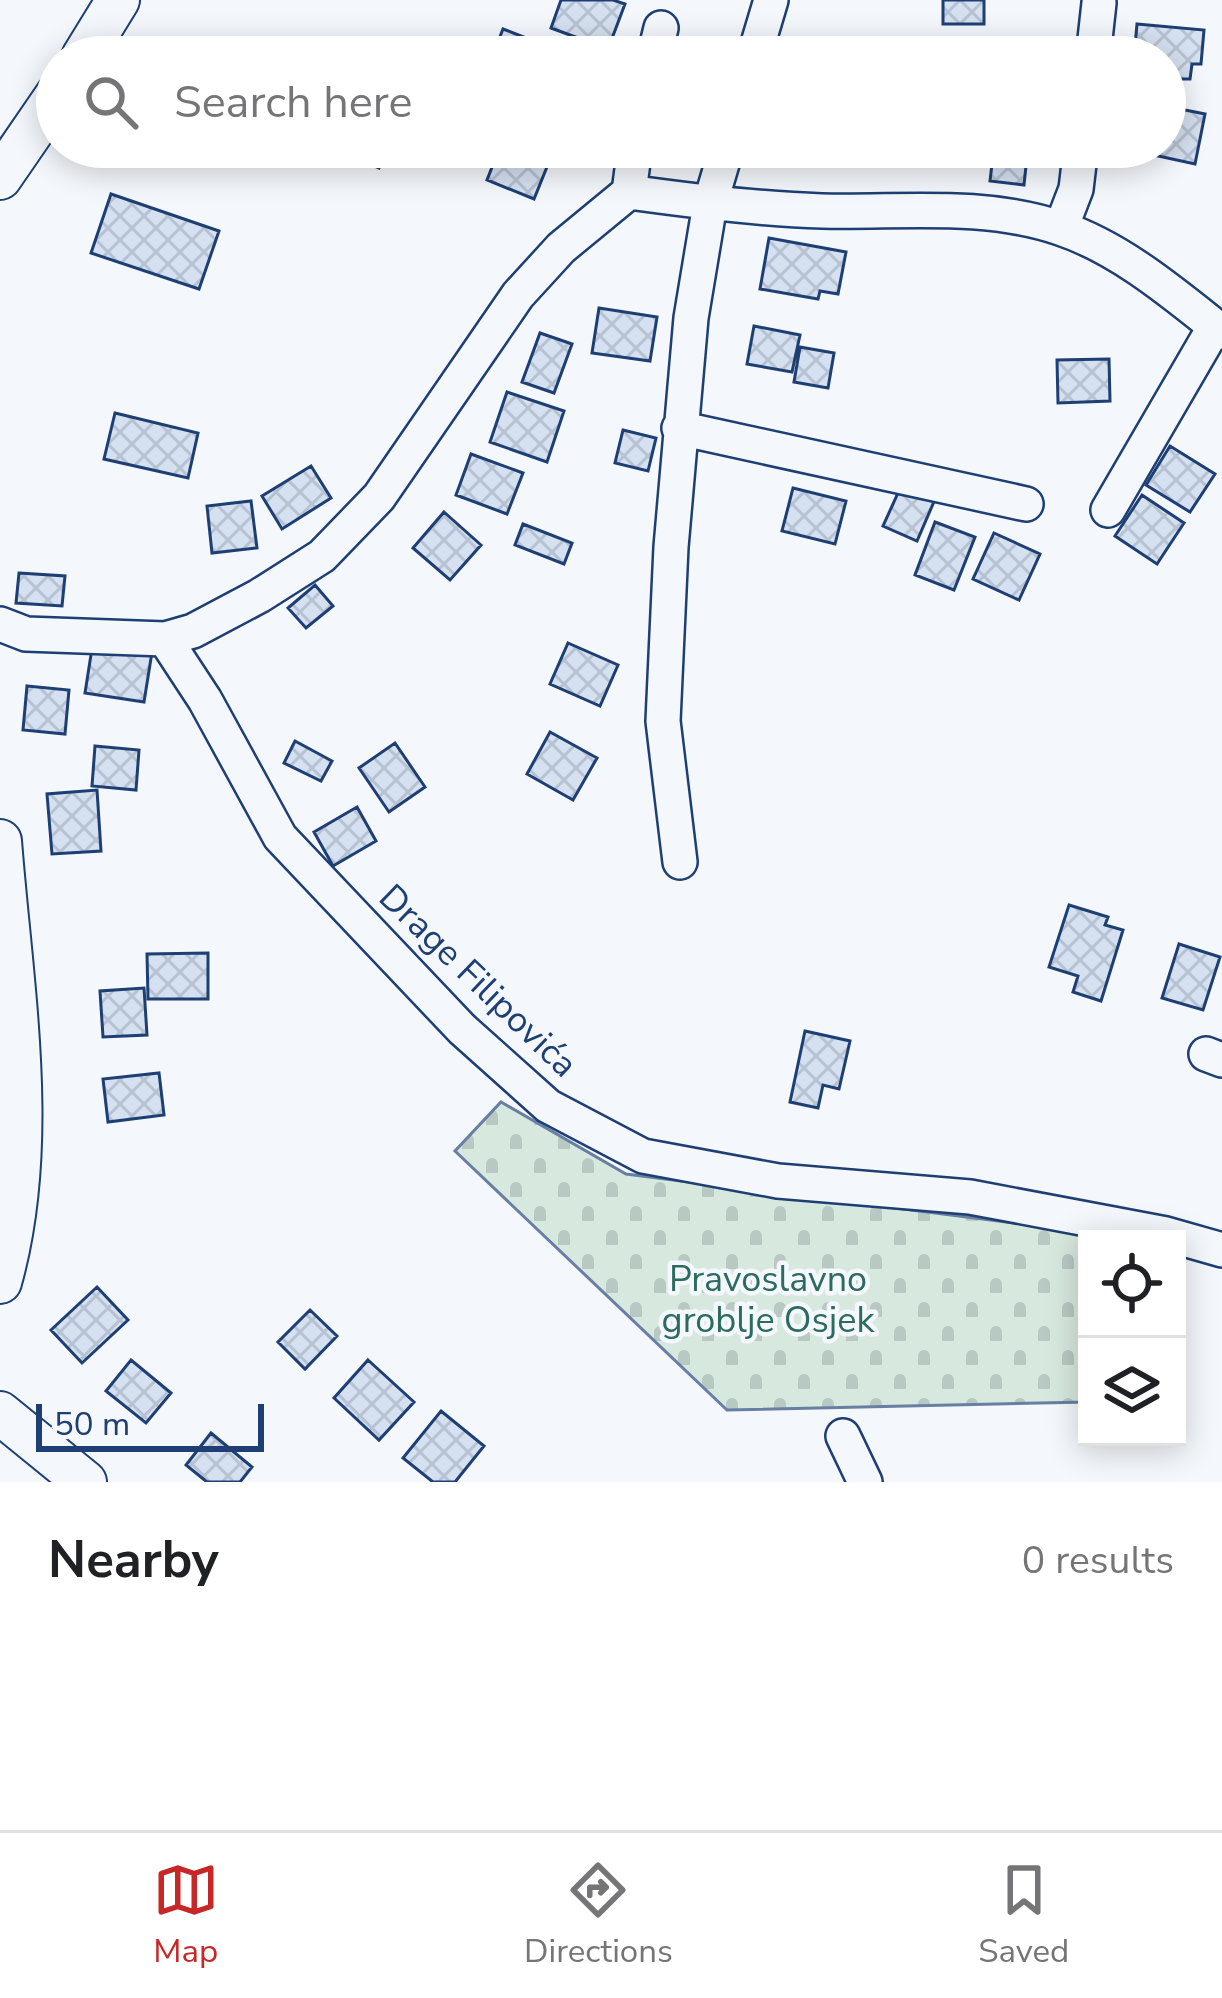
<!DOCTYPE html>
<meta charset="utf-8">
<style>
body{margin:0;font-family:"Nunito Sans",sans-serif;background:#f2f2f2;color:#202124}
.controls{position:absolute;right:36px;bottom:36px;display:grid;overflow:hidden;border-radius:0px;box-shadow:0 6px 30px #0003}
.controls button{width:108px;height:108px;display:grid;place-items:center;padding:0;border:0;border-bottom:3px solid #e0e0e0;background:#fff;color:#202124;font:60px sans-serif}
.scale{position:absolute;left:36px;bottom:30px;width:228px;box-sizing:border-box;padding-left:12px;border:6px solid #1d3f73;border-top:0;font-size:33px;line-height:42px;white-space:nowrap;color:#1d3f73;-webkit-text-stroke:9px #f4f7fb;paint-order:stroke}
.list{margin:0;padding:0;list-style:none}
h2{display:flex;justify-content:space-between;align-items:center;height:156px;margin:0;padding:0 48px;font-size:51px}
h2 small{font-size:39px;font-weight:400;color:#757577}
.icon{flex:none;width:66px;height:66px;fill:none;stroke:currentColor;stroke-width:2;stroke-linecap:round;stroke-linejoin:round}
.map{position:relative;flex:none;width:1222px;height:1482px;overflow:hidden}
.search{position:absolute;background:#fff;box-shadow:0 6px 30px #0003;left:36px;right:36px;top:36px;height:132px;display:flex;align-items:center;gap:30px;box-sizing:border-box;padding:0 42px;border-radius:66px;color:#757577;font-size:45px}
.sheet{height:348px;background:#fff}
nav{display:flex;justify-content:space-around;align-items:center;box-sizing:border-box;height:168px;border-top:3px solid #e0e0e0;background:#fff;font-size:33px;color:#757577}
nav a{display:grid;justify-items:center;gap:6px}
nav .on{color:#c62828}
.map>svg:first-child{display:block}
</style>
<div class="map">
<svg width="1222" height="1482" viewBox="0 0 1222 1482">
<defs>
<pattern id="cemetery-stones" width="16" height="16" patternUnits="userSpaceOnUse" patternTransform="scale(3)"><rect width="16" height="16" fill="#d7e8df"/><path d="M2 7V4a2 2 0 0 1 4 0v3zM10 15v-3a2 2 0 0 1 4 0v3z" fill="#b8c8c3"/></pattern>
<pattern id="building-cross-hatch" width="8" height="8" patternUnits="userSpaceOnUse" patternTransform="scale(3)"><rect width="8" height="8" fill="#d5e0f0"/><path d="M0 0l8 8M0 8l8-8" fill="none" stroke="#b6c1d1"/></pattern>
</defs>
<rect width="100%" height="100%" fill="#f4f7fb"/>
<!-- cemetery -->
<path fill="url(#cemetery-stones)" stroke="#687fa3" stroke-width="3" d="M501 1102 626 1174 1142 1239H1087V1402L727 1410 455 1151Z"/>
<!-- building -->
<path fill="url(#building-cross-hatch)" stroke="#1d3f73" stroke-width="3" d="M561 0H613L625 4 608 49 551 28Z
M943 0H984V24H943Z
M1137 24 1204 30 1201 64H1192L1190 79H1177L1174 88 1165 87V57H1134Z
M503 29 562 52 561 57H492Z
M1165 106 1205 114 1195 164 1140 152 1141 147H1165Z
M343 147H389L379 168 341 151Z
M500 147H555L534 199 487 180Z
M803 147H840L841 157 804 159Z
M994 147H1028L1024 185 990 181Z
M111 194 219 231 199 289 91 253Z
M769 238 846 252 838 294 820 291 818 299 760 289Z
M599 308 657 317 650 361 592 353Z
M754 326 800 335 792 372 747 364Z
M540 333 572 344 554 393 522 382Z
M800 347 834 353 828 388 794 382Z
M1109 359 1110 401 1058 403 1057 360Z
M507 392 564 411 547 462 490 442Z
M115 413 198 433 188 478 104 459Z
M623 430 656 438 648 471 615 463Z
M1170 446 1215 474 1190 512 1146 485Z
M471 454 523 473 507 514 456 495Z
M311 466 331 498 282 529 262 496Z
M903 482 936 497 917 541 883 526Z
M793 488 846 501 835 544 782 531Z
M1142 495 1184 523 1157 564 1115 536Z
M251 501 257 548 212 553 207 506Z
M444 512 481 545 450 580 413 548Z
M935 522 975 537 954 590 915 575Z
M523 524 572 543 564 564 515 545Z
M994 533 1040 554 1019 600 973 579Z
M19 573 65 576 62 606 16 603Z
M315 585 333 606 306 628 288 608Z
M93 642 152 652 144 702 85 693Z
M568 643 618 665 600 706 550 684Z
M27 686 69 690 65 734 23 730Z
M550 732 597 758 573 800 527 774Z
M295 741 332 761 321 781 284 763Z
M395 743 425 787 389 812 359 768Z
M95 746 139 750 136 790 92 786Z
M97 790 101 851 52 854 47 794Z
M357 807 376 841 333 866 314 832Z
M1069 905 1108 917 1105 925 1123 930 1101 1001 1073 992 1078 976 1049 967Z
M1179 944 1220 957 1203 1010 1162 998Z
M208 953V999H148L147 954Z
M144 988 147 1035 103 1037 100 991Z
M805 1031 850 1041 839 1089 823 1085 818 1108 790 1102Z
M159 1073 164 1115 108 1122 103 1079Z
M97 1287 128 1320 82 1363 51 1330Z
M310 1310 337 1336 305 1369 278 1342Z
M131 1360 171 1393 146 1423 106 1391Z
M368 1360 414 1402 379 1440 334 1398Z
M441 1411 484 1446 455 1482H433L403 1458Z
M211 1433 252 1467 240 1482H207L186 1465Z"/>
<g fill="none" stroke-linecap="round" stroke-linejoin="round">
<defs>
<path id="minor" d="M654 57 661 28
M754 57 771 0
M1093 57 1099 3
M629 192 635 147
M1061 228 1076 189 1081 147
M679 428 1026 504
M1108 510 1215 326
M0 624 26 634 165 639 193 631 259 596 322 556 379 497 518 295 561 248 629 192C693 201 757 209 822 211 901 213 983 202 1060 228 1120 248 1173 293 1222 332
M165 639 205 700 280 837 462 1029 548 1106 643 1156 778 1181 970 1197 1166 1234 1222 1250
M680 862 663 721 671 547 691 318 710 204 727 147
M1206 1054 1222 1060
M843 1436 865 1482"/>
<path id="major" d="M83 57 118 0
M0 178 57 95
M0 841C11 984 40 1141 0 1282
M0 1413 85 1482"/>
</defs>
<!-- minor casing -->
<use href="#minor" stroke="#1d3f73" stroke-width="38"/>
<!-- major casing -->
<use href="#major" stroke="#1d3f73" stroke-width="46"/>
<!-- minor -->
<use href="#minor" stroke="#f4f7fb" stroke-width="33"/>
<!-- major -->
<use href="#major" stroke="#f4f7fb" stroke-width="42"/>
</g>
<g text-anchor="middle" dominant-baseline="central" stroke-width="9" stroke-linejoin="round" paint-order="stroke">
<!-- street labels -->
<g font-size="36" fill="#1d3f73" stroke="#f4f7fb">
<text transform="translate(478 981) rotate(44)">Drage Filipovića</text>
</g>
<!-- park labels -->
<g font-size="36" fill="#2c6c60" stroke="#f4f7fb">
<text x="768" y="1279">Pravoslavno<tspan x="768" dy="41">groblje Osjek</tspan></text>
</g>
</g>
</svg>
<div class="controls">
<button><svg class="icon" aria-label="locate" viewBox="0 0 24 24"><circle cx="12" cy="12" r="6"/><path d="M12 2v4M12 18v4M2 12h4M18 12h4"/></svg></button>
<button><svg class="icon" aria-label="layers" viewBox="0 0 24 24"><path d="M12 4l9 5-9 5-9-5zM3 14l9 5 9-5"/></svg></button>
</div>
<div class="scale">50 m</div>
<div class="search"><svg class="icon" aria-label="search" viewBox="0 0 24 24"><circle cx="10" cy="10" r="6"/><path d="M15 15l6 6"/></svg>Search here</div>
</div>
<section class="sheet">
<h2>Nearby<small>0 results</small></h2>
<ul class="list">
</ul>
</section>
<nav>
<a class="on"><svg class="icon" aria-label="map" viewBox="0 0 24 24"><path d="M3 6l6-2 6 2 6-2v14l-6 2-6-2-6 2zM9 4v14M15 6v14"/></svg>Map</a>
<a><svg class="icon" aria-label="directions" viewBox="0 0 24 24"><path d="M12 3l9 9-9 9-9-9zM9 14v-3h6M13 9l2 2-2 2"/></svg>Directions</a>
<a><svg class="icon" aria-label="saved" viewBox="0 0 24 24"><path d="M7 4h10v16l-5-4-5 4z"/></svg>Saved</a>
</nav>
